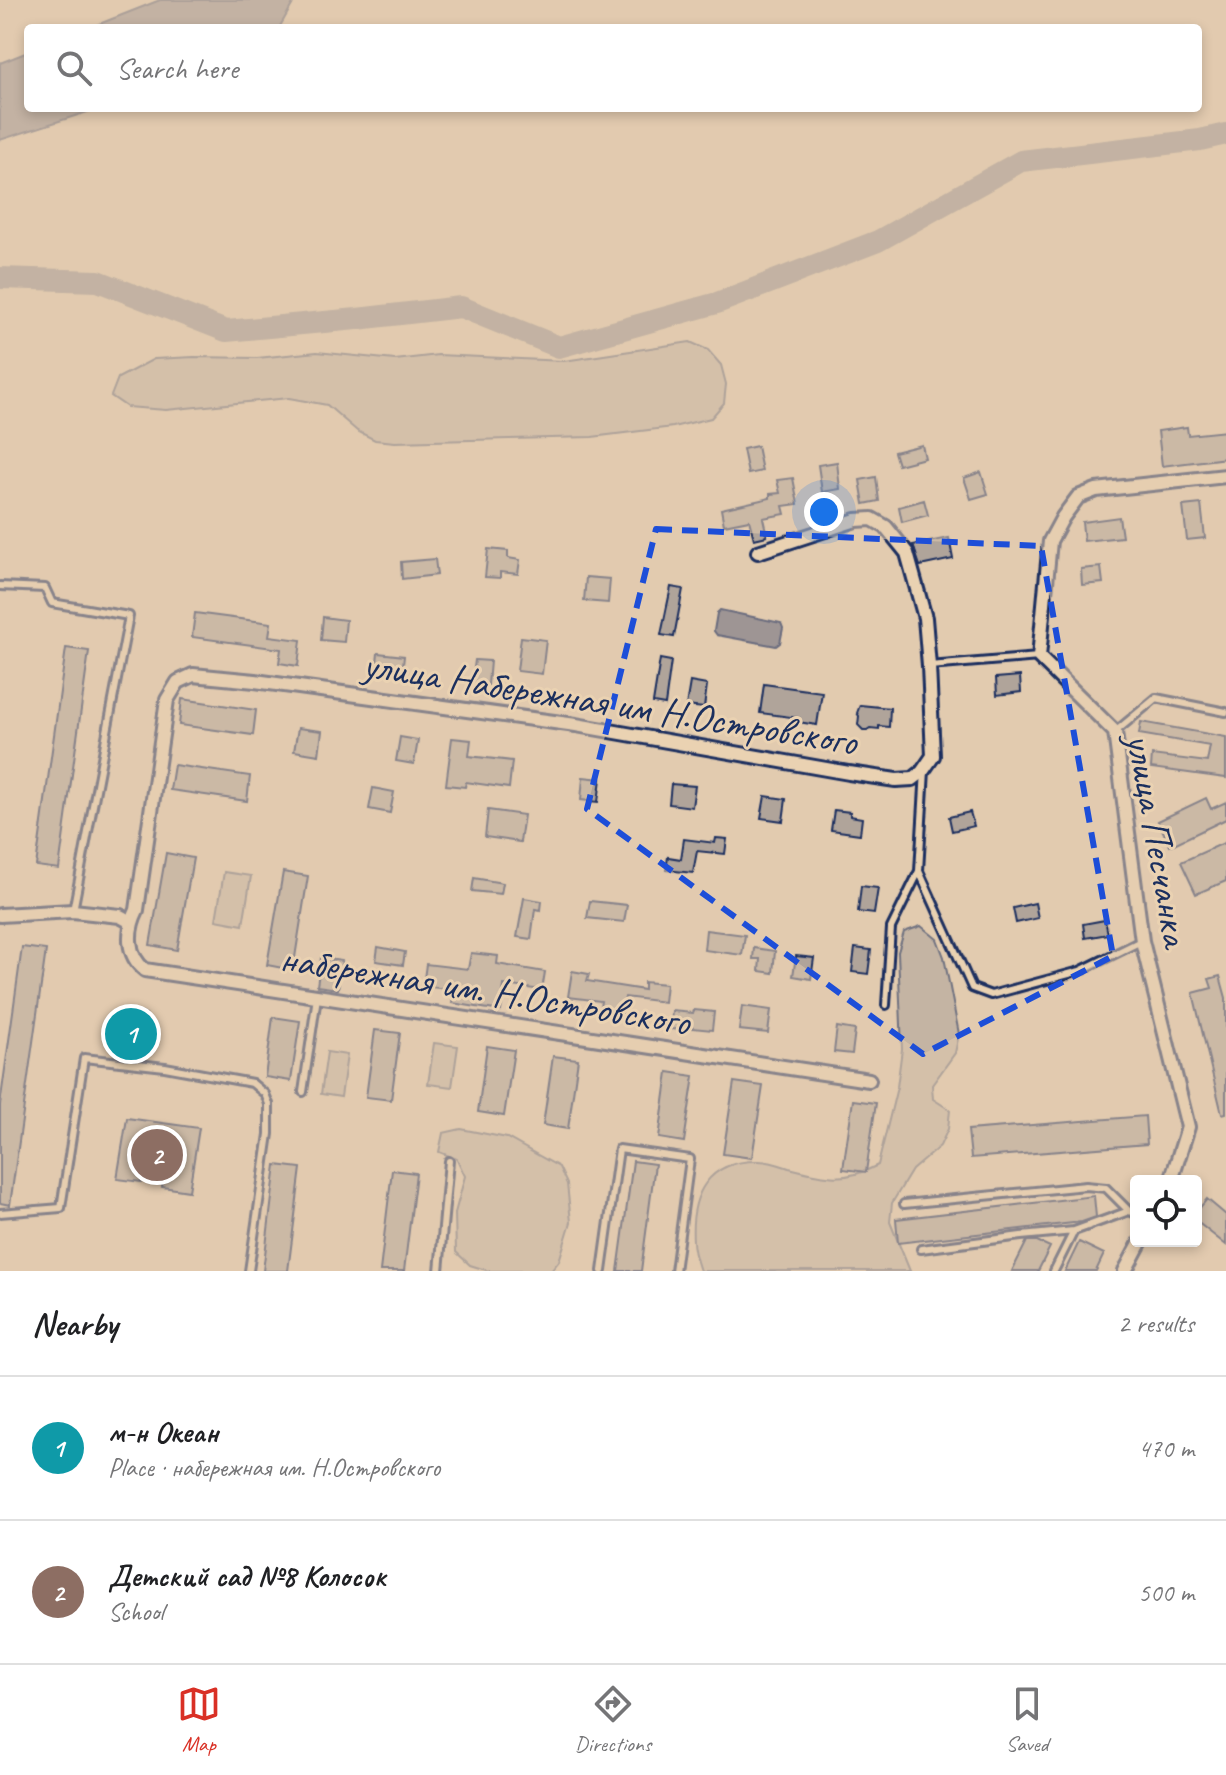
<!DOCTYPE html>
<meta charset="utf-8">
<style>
body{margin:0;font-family:Caveat,sans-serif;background:#f6f6f6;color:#202124}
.controls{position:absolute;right:24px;bottom:24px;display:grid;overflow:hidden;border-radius:8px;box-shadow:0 4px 12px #0003}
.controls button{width:72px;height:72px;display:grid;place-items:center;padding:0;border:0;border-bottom:2px solid #e0e0e0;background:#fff;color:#202124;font:40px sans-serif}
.you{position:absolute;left:824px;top:512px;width:28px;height:28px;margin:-20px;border:6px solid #fff;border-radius:50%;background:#1a73e8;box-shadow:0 0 0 12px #1a73e833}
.badge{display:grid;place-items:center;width:52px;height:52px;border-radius:50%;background:#d93025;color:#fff;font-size:26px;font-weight:700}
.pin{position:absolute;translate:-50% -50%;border:4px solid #fff;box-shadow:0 2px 8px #0006}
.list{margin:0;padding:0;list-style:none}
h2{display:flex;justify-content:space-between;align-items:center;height:104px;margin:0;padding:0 32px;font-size:34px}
h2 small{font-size:26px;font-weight:400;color:#757577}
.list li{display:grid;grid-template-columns:52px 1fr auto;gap:24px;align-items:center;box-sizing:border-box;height:144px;padding:0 32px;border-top:2px solid #e0e0e0}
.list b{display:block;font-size:30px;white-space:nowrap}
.list p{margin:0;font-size:26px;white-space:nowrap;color:#757577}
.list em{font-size:26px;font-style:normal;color:#757577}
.icon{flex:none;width:44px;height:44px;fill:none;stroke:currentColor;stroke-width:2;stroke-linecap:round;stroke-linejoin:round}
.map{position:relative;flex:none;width:1226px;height:1271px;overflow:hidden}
.search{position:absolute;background:#fff;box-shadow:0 4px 12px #0003;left:24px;right:24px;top:24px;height:88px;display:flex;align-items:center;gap:20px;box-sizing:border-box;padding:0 28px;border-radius:8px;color:#757577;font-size:30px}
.sheet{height:392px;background:#fff}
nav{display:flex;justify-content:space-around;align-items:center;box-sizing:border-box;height:112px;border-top:2px solid #e0e0e0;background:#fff;font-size:22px;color:#757577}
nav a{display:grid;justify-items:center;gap:4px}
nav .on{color:#d93025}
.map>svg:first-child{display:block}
</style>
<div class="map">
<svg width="1226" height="1271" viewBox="0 0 1226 1271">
<rect width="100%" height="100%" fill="#e2cbaf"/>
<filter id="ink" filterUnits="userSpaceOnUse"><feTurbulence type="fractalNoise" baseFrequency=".0125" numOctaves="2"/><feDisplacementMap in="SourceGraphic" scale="16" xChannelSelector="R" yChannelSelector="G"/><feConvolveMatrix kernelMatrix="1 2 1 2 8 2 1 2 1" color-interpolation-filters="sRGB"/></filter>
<g filter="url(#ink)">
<!-- green -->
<path fill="#c4b4a3" stroke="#707280" stroke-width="2" d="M690 342 708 350 721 365 726 384 724 403 711 418 673 427 592 437 395 442 375 440 357 431 327 405 289 398 166 410 127 407 111 396 118 378 154 359 194 357 257 358 317 352 395 360 438 355 564 361Z
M224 872 251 876 243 925 216 920Z
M921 926 937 939 944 957 959 1034 955 1053 932 1085 933 1099 950 1110 948 1129 940 1146 912 1170 892 1203 890 1222 910 1271H700C697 1262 693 1251 693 1241 690 1194 708 1160 759 1161 769 1161 780 1165 789 1168 824 1177 844 1183 878 1165L897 1087 902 1049 898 952 904 932Z
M434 1043 458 1046 452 1087 428 1084Z
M327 1052 347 1055 341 1097 321 1094Z
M461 1129 507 1138 559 1167 567 1184 571 1222 559 1261 551 1271H489L470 1265 456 1252 455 1213 465 1176 457 1159 439 1152 443 1133Z"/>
<!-- water -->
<path fill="#9e9594" stroke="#6a6c7e" stroke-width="2" d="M160 0H295L279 28H89Z
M28 52V108H100L0 140V63Z
M720 610 781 623 783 628 780 643 776 646 771 645 717 635 714 631 717 613Z"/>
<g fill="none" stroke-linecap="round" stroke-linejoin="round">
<!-- river -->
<path stroke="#9e9594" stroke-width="22" d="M0 278 98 281 226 331 357 319 461 307 559 347 717 303 878 241 1021 161 1200 140 1226 134"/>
</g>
<!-- building -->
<path fill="#b0a49a" stroke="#1b2f5e" stroke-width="2" d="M1187 427 1188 435 1226 431V458L1162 466 1158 431Z
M922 445 925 458 898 465 894 452Z
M757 446 762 471 748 474 743 449Z
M837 462 840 489 822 492 818 465Z
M981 472 988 494 971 499 964 478Z
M876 477 879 501 864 504 860 480Z
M793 478 798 504 783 506 785 514 763 518 767 536 754 539 749 520 724 525 721 509 770 498V494L780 493 777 480Z
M924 500 928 515 902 522 899 507Z
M1201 504 1205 538 1187 540 1183 506Z
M1119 517 1122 537 1084 541 1082 522Z
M949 538 953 559 920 566 913 545Z
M488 549 508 551V558L520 560 518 574 500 572V578L485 577Z
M435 559 437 575 402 579 401 562Z
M1101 567 1103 583 1082 585 1081 569Z
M586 577 610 579 608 603 584 601Z
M671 587 683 589 674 637 661 635Z
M195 613 271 623 269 636 301 640 298 666 279 663 281 649 192 637Z
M323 617 346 620 344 642 321 640Z
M521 637 546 640 542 674 517 671Z
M66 648 89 651 59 869 36 866Z
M378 653 404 656 402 675 376 672Z
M660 659 671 661 665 705 653 703Z
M475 660 490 661 488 685 472 683Z
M1020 676 1021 692 997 695 996 678Z
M690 682 707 685 704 708 686 706Z
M764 684 822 692 817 725 798 722 799 718 760 713Z
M182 699 256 710 253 735 179 725Z
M860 705 890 708 889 727 879 726V729L870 728 867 730H863L858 725 859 716 857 713Z
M1141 722 1226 737V778L1151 768 1152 755 1207 762 1210 746 1139 734Z
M298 728 322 731 319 755 294 751Z
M400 737 418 740 414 764 396 761Z
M452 738 471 740 469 756 512 761 509 788 466 782 465 787 446 785Z
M174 765 250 776 247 801 170 790Z
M583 777 601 779 598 802 581 800Z
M671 784 695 786 692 807 669 804Z
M373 788 394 792 390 813 369 809Z
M765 796 786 799 783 821 761 818Z
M1206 798 1211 809 1226 802V819L1170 846 1158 821Z
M488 810 524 815 520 842 485 837Z
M834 810 850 812V816L862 818 860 834 831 830Z
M970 812 974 826 952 831 949 817Z
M716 838 727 839 725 854 697 851 693 873 666 870 668 857 681 859 684 839 715 843Z
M1226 842V881L1196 894 1181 862Z
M166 853 193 858 177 950 150 945Z
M283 872 308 876 293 970 267 965Z
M474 878 503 883 501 894 472 891Z
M861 886 878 888 874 914 858 912Z
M524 898 542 901 541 910 535 909 531 939 517 937Z
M590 901 627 905 624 922 587 918Z
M1035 903 1038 918 1016 923 1013 908Z
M1105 920 1108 934 1085 938 1083 924Z
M706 930 745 935 742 955 704 950Z
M22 947 46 950 10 1205 0 1203V1105Z
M378 947 405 952 403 965 376 961Z
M754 948 775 951 773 973 759 971 760 959H753Z
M855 948 871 950 868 974 852 972Z
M471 953 498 956 497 964 545 972 542 990 504 985 501 1011 452 1003 454 990 423 986 426 964 468 969Z
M796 956 814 958 811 979 793 976Z
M321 958 342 961 338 989 317 986Z
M572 971 589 974 587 981 644 990V982L666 984 664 1002 625 997 622 1016 599 1012 601 1001 568 997Z
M1220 976 1226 998V1113L1222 1114 1193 993 1212 988 1209 979Z
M742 1006 771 1010 768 1033 739 1030Z
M694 1010 714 1012 712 1030 683 1027V1030L670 1029 672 1011 693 1013Z
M122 1011 146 1014 140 1057 116 1054Z
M273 1017 300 1021 291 1081 265 1077Z
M837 1027 855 1030 852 1054 834 1052Z
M375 1030 400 1033 391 1100 366 1097Z
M487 1046 514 1050 504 1116 478 1112Z
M553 1056 578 1059 568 1129 543 1125Z
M668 1072 694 1076 684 1142 659 1138Z
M734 1082 763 1086 752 1158 723 1154Z
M853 1100 876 1103 866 1172 843 1169Z
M1145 1116 1147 1144 971 1158 968 1130Z
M127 1118 199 1128 189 1191 162 1187 165 1169 143 1166 141 1182 117 1179Z
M633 1161 655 1164 641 1271H618Z
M276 1165 301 1168 288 1271H263Z
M392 1170 416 1173 404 1271H380Z
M1094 1196 1096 1217 1082 1222 898 1243 896 1219Z
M1207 1199 1226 1215V1245L1196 1221V1212Z
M1027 1241H1037L1050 1247 1038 1271H1012Z
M1079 1242 1104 1254 1096 1271H1065Z"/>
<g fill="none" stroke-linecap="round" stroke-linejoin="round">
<defs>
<path id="service" d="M0 586 45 588 52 603 129 616 73 911
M929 666 1039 657
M1115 732 1156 698 1226 712
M919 871 972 988 991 995 1080 971 1141 941
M886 1005 891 928 919 871 925 770
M303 1092 317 997
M904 1204 1086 1186 1106 1188 1129 1211 1136 1214
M0 1213 61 1208 84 1058 165 1067 252 1083 265 1094 269 1104V1134L249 1271
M921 1249 1021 1236 1074 1231
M439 1271 449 1161
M602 1271 619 1149 690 1159 675 1271
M1054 1271 1074 1231 1129 1211"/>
<path id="minor" d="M758 552 856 520 872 519 886 527 907 553 925 618 929 666 933 756 922 772 913 779 896 780 849 773 576 725 255 681 193 675 178 682 167 700 137 910C127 930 126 955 145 970L869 1080
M0 915 73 911 120 916 131 922
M1171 1181 1188 1127 1142 941 1115 732 1039 657 1050 541 1063 517 1078 497 1096 490 1226 476
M1125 1271 1141 1241"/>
</defs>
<!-- service casing -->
<use href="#service" stroke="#1b2f5e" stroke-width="12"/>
<!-- minor casing -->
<use href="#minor" stroke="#1b2f5e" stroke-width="18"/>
<!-- service -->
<use href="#service" stroke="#ead2b2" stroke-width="6"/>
<!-- minor -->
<use href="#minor" stroke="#ead2b2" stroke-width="12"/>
</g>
</g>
<!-- marked area -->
<path d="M0 0H1226V1271H0ZM656 529 1041 546 1113 956 923 1054 587 809Z" fill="#e2cbaf" fill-opacity=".55" fill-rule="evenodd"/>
<path fill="none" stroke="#1d4ed8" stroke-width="6" stroke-dasharray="16 10" stroke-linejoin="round" d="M656 529 1041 546 1113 956 923 1054 587 809Z"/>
<g text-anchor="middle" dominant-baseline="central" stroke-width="6" stroke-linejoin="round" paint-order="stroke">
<!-- street labels -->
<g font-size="40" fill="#1b2f5e" stroke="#ead2b2">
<text transform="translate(610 703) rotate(9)">улица Набережная им Н.Островского</text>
<text transform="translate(1158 840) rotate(80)">улица Песчанка</text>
<text transform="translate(485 990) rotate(9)">набережная им. Н.Островского</text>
</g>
</g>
</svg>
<div class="controls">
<button><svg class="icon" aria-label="locate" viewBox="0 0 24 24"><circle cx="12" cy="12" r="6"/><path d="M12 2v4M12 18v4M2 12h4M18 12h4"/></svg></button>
</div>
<div class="you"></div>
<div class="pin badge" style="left:131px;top:1034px;background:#0f9aa8">1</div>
<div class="pin badge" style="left:157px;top:1155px;background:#8d6e63">2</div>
<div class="search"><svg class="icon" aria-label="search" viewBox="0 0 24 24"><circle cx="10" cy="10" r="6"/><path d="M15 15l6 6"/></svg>Search here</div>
</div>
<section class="sheet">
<h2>Nearby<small>2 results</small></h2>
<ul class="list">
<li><span class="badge" style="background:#0f9aa8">1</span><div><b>м-н Океан</b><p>Place · набережная им. Н.Островского</p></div><em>470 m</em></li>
<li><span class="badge" style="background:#8d6e63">2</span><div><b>Детский сад №8 Колосок</b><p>School</p></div><em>500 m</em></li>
</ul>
</section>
<nav>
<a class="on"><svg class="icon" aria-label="map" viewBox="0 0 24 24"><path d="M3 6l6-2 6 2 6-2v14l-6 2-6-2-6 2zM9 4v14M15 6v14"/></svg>Map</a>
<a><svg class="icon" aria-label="directions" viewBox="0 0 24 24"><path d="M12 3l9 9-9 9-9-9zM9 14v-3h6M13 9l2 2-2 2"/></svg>Directions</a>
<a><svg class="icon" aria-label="saved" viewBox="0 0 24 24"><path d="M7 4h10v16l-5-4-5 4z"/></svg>Saved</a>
</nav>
